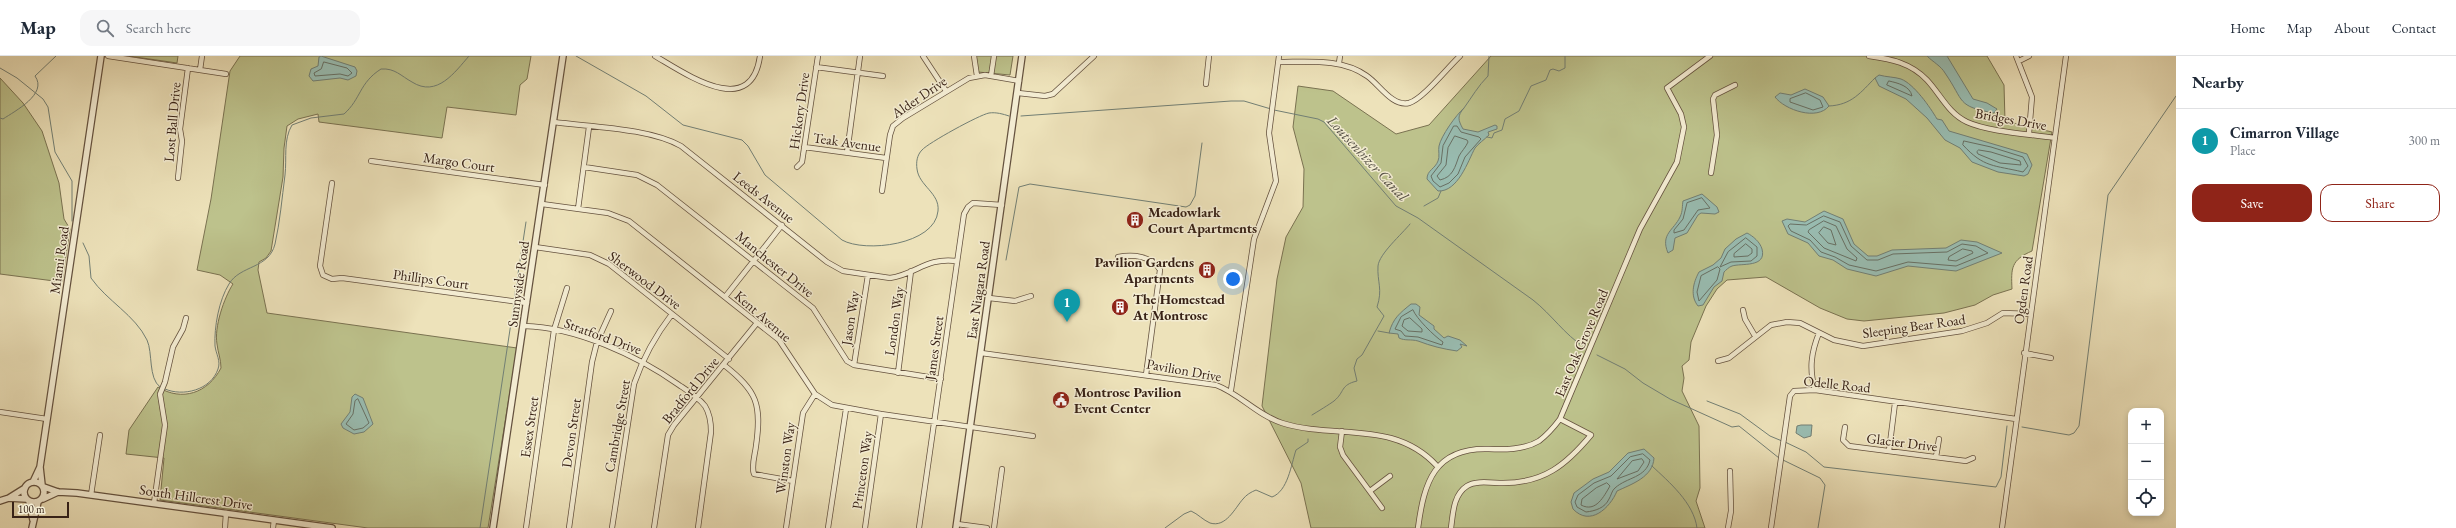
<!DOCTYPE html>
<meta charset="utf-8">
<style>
body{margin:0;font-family:"EB Garamond",serif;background:#f6f6f7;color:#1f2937}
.controls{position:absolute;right:12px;bottom:12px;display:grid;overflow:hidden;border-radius:8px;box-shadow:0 2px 6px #0003}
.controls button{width:36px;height:36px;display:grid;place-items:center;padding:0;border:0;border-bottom:1px solid #e0e1e3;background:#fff;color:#1f2937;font:20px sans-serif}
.scale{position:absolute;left:12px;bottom:10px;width:57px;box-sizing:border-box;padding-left:4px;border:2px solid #382216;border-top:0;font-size:11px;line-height:14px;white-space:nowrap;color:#382216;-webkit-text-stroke:3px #f3ecd2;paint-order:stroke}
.you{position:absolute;left:1233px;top:223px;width:14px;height:14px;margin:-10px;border:3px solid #fff;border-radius:50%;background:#1a73e8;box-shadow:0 0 0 6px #1a73e833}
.badge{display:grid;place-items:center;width:26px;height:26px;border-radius:50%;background:#8f2418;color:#fff;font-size:13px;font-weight:700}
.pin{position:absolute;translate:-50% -33px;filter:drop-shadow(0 1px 2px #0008)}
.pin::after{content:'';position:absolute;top:21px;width:14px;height:12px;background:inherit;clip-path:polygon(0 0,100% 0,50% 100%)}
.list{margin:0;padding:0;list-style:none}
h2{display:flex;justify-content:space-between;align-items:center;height:52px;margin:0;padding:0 16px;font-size:17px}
h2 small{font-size:13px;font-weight:400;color:#747a83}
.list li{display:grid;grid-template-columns:26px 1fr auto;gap:12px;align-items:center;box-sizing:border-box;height:64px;padding:0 16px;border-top:1px solid #e0e1e3}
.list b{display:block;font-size:15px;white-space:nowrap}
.list p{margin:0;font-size:13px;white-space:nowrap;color:#747a83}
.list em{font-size:13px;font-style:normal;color:#747a83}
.actions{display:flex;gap:8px;padding:12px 16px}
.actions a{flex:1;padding:9px 0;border:1px solid #8f2418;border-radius:12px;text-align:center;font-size:14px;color:#8f2418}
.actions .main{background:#8f2418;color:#fff}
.icon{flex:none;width:22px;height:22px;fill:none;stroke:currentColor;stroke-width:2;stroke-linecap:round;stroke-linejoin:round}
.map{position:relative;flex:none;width:2176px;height:472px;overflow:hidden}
header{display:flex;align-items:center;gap:24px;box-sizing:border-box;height:56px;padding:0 20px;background:#fff;border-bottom:1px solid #e0e1e3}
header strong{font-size:19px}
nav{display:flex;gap:22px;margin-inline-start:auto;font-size:14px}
.search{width:280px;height:36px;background:#f6f6f7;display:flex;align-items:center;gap:10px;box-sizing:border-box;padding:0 14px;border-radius:12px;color:#747a83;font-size:15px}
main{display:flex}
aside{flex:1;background:#fff}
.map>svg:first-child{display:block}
</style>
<header>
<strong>Map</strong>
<div class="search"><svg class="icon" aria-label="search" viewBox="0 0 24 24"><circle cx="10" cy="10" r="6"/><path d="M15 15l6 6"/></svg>Search here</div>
<nav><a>Home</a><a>Map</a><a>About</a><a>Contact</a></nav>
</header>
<main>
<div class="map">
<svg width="2176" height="472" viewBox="0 0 2176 472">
<rect width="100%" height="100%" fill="#ede2ba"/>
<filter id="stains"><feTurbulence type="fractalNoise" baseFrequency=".005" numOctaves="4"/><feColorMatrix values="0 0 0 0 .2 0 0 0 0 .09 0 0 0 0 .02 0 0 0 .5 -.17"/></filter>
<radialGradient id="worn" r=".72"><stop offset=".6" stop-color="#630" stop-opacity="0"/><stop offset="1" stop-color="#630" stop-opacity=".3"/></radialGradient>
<!-- green -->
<path fill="#bdc28c" stroke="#7a7251" d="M129 0H178L177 7Z
M240 0H531L527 23 520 29 516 59 447 51 442 82 319 66 318 58 298 63 287 70 284 92 283 121 271 195 266 202 259 206 258 214 267 257 517 292 488 472H368L160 444 164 402 126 398 129 374 158 331C182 346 208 337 221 312 221 303 218 297 217 288 214 271 224 242 233 228L220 219 197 214 211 143 230 15Z
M976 0H1013L1010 19 978 16Z
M1491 0H1987L2004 29 2005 65 2052 76 2032 195C2011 204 2011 212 2012 233L1993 239 1975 249 1944 257 1864 265 1847 263 1820 252 1766 221 1727 224 1717 233 1706 250 1691 286 1689 304 1682 310 1684 322 1682 335 1699 370 1700 432 1696 445 1705 472H1311L1301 427 1262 350 1277 223 1286 181 1303 151 1304 113 1293 71 1298 30 1333 35 1396 78 1429 69Z
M0 22 23 47 42 75 59 127 64 163 70 173 62 226 0 218Z"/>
<!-- water -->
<path fill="#99bdb2" stroke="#727f74" d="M321 0 355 11 357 15 356 20 348 24 340 22 313 25 309 20 311 13 318 10 319 1Z
M1927 0H1947L1973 43 1987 47 1997 53 1994 57C1956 50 1965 46 1945 17 1941 10 1933 6 1927 0Z
M1879 19C1886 21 1895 21 1901 23 1914 28 1930 51 1937 63L1942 64 1949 75 2027 98 2032 109 2028 118 2024 120 1998 116 1972 106 1960 92 1945 84 1927 62 1906 43 1879 30 1875 22Z
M1805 33 1823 41 1829 50C1817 65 1785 54 1775 41L1780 37 1791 39Z
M1464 52C1457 60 1458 64 1463 73L1478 76 1495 69 1497 70V73L1488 76 1489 79C1485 83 1478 88 1475 92 1468 105 1458 136 1438 135L1427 123C1427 114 1435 113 1438 105 1440 101 1438 94 1439 90 1441 80 1456 59 1464 52Z
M1702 138 1717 151 1719 156 1715 158 1701 157 1698 159 1687 177 1675 182 1673 194 1668 197C1660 178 1674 174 1680 161 1683 155 1682 150 1683 145Z
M1824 155 1843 163 1854 188 1868 200H1877L1892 194 1946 192 1961 184 1977 186 2002 197 1956 215 1908 210 1876 220 1847 213 1833 204 1819 200 1808 187 1788 178 1782 165 1787 163 1805 166Z
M1747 177C1753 180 1760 186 1762 193 1767 212 1741 207 1732 210 1729 211 1726 214 1724 216L1722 225 1714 231 1703 249 1698 250C1690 240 1693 227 1699 216L1713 209 1721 202 1725 193 1736 183Z
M1411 248H1416L1420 251 1419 259 1434 270V273L1444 282 1448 280 1460 284 1467 290 1460 288 1462 291 1457 295C1443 293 1431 290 1418 285 1411 283 1405 285 1399 282L1398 278 1389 277C1393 262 1400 257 1411 248Z
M355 338 363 342 373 368 364 376 354 378 343 372 341 368 350 356 352 341Z
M1801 369H1812L1811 380 1804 382 1796 377 1797 370Z
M1644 393 1654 402C1653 421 1632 428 1617 435 1610 452 1590 471 1573 453L1571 446 1574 437 1593 423 1609 416 1628 397Z
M189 437 195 443 192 445 177 444 176 441Z"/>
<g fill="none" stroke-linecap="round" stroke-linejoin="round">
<!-- shore -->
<path stroke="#687064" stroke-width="1" d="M324 6 347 12 352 17 348 20 340 18 315 20 314 17 321 13Z
M1889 25C1898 27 1910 30 1912 40L1887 29Z
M1806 37 1820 44 1823 51 1813 54 1790 46V43Z
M1454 70H1457L1461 76 1479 81 1481 83 1465 101 1458 118 1449 127 1440 131 1433 125 1431 120 1441 107 1443 90Z
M1455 80 1467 84 1468 86C1466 91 1461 96 1459 100 1455 111 1453 121 1440 124L1437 120 1446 109 1448 92Z
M1964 85 1991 91 2023 101 2028 110 2023 116C1994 109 1984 112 1963 89Z
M1979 94 1991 96 2020 105 2021 109 2000 107 1978 98 1977 96Z
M1702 142 1710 152 1698 154 1684 174 1674 177V174L1683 163 1687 147Z
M1824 160 1840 166 1851 190 1867 204H1878L1893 198 1947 196 1962 188 1976 190 1988 197 1956 210 1908 206 1876 215 1849 209 1835 201 1821 196 1810 184 1791 175 1788 170 1790 168 1806 169Z
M1824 165 1836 170 1847 193 1857 202 1856 205 1824 192 1808 176 1809 174Z
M1824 171 1831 174 1836 189 1828 187 1819 177Z
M1746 182 1757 191V200L1751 205 1731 206 1720 211 1728 196Z
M1746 188 1752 193V197L1748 200 1734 201V198Z
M1963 193 1972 195 1973 197 1956 205 1948 204 1949 201Z
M1718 211 1720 213 1717 224 1699 245 1697 236 1701 220Z
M1413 254C1416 262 1434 280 1443 286L1442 289 1418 281 1405 280 1401 275 1395 273 1401 261Z
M1410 262 1422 273V276L1408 275 1402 270 1404 264Z
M358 343 369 367 363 372 354 374 346 368 353 358 355 345Z
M1643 398 1650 404C1646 422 1627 421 1615 432 1612 434 1611 440 1609 443 1605 452 1595 455 1586 456L1577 451 1575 446 1578 439 1594 427 1611 420 1630 401Z
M1642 403 1644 406 1638 415 1617 423 1632 405Z
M1607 427 1610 430C1604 440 1596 457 1581 449L1582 443 1596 432Z"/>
<!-- stream -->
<path stroke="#727f74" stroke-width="1" d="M576 0 646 40 683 69 742 84 748 90 765 119 842 184C865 197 935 189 938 155 940 137 919 130 917 113 916 106 917 99 922 94 928 87 979 59 989 57 996 56 1003 58 1009 60
M0 12 17 22 43 43 48 51 55 96 72 125V165
M1829 50C1852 49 1861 36 1875 22
M1464 52C1472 41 1478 30 1488 20L1489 0
M1274 54 1318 63 1324 66 1396 150 1418 162 1533 244C1552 259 1564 278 1584 291
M1021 60 1231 45H1244L1271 53
M0 62 3 63C15 55 48 38 35 20L56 0
M1487 81 1492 82 1494 77 1502 74 1505 63 1519 55 1531 30 1546 24 1550 14 1553 13 1559 15 1565 12V0
M1424 150 1438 142 1441 135
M83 187 89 200 91 222C107 245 135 259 147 284 153 297 148 322 160 331
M1006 204 1019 131 1030 128 1186 151 1190 149 1195 140 1202 87
M514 244 526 166
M1378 275 1389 277
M1597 299 1625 313 1643 327 1670 343 1732 371 1739 370 1779 402
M165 333C183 341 211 334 218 313 221 305 216 298 215 290 214 271 219 244 229 228 240 209 269 213 275 188 280 166 282 142 285 119 287 102 283 84 292 69L311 62 344 58C361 43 359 27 381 13 395 12 401 20 412 26 437 42 455 16 469 0
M1707 345 1740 358 1770 380 1782 385
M1312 359C1317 356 1330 348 1334 345 1345 336 1340 329 1357 325L1354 312 1357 303 1362 299 1384 260 1377 251C1383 233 1377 226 1378 210 1379 198 1402 178 1410 168
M2022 371 2069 379 2074 377 2079 370 2108 139 2176 40
M1785 386 1806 396 1824 411 1996 431 2001 421 2007 370
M1783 404 1820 422 1825 429 1818 472
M1652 410C1669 426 1694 447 1697 472
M480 472 514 247
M1165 472 1184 458 1191 455C1198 458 1203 464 1210 467 1226 472 1235 452 1243 443 1246 439 1251 436 1256 434L1272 441C1288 435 1291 409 1296 394L1308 386V383"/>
<defs>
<path id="minor" d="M108 0 226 18
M655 0C686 18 751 64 760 0
M923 0 946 35
M974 0 977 20
M1869 0C1891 3 1911 7 1927 24 1941 39 1948 57 1967 66 1989 76 2030 78 2055 82
M2016 0 2032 41 2029 77
M2019 5 2029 0
M1279 6C1308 6 1342 2 1367 20 1379 28 1392 51 1409 47 1423 43 1448 11 1460 0
M1339 7 1340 0
M816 11 883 20
M200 14 202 0
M991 20 994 0
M1206 28 1209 0
M1018 37 1045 40 1053 38 1094 0
M554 66C591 71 649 72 681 90L827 206 843 215 890 222C917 218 926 201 957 205
M804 91 886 102
M847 97 860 0
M371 105 545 129
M584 111 637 119 657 129 813 252 847 305 854 309 941 323
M797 111 802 106 818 0
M1711 117 1717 79 1713 43 1715 39 1735 29
M178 122 182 85 180 73 188 12
M332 127 320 210 323 219 332 223 342 222 527 247
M882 135 890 79 893 70 903 62 969 22 985 19 1019 25
M542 148 608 157 629 165 779 284 815 338 832 349 881 358 1033 380
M578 153 589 71
M535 191 590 199 609 208 729 303
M1118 201C1133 198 1152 200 1160 214L1146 319
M725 241 782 169
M989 242 1015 245 1031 240
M1743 254 1745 263 1755 280
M524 270C576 271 638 300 679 329 688 335 698 341 705 350 710 358 711 367 711 376L698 472
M981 297 1216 329C1240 338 1257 359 1282 367 1335 384 1394 363 1437 410
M2024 297 2051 302
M1718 305 1729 302 1771 269 1787 266 1800 267 1834 284 1863 290 1962 275 1987 267 2003 257 2031 258
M724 309C757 335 762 348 756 390 755 399 751 410 754 418L793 425
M854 309 868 219
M898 317 911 215
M1231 334 1254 183 1276 125 1269 77 1279 0
M1815 334C1809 313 1811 297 1819 277
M0 356 47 363
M1845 371 1843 384 1849 390 1966 405 1973 402
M1342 375 1340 391 1343 399 1382 452
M1889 395 1895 347
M1936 401 1939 383
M1370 435 1390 420
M91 439 100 379
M154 447 165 369 160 338 165 326 173 291 183 273 186 262
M957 468 987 472
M225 472 226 457
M273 472 274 464
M526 472 554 274 567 232
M569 472 592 306 597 286 611 255
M612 472 634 328C643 302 655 280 672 258
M654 472 668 379 674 369 757 267
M786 472 803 357 815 338
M828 472 846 353
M865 472 881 358
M919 472 964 158 968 151 973 147 1002 149
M994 472 1002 413
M1418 472C1424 427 1434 391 1489 393 1505 394 1524 394 1539 385 1547 379 1554 371 1560 363L1640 173 1677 106 1684 71 1681 58 1667 32 1710 0
M1451 472C1453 458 1453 439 1467 430 1476 424 1492 427 1503 427 1544 427 1566 409 1591 379L1560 363
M1728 472 1731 455 1730 415
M1771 472 1790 340 1794 335 1815 334 2016 363
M2002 472 2066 0"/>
<path id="tertiary" d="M40 411 42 429
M24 436a10 10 0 1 1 20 0a10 10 0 1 1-20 0Z
M33 426 40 411 101 0
M44 431 58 436 77 437 332 472
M9 442 25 432
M43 443 58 436
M0 445 9 442 26 443
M29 445 33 464
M32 472 38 446
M493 472 563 0
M956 472 1022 0"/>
</defs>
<!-- minor casing -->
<use href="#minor" stroke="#65523f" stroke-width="6"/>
<!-- tertiary casing -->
<use href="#tertiary" stroke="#65523f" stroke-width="8"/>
<!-- minor -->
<use href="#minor" stroke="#f3ecd2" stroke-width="4.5"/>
<!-- tertiary -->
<use href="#tertiary" stroke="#f3ecd2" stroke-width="5.5"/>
</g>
<!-- icons -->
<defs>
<symbol id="building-disc" viewBox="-11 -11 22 22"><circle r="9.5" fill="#8f2418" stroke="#f3ecd2"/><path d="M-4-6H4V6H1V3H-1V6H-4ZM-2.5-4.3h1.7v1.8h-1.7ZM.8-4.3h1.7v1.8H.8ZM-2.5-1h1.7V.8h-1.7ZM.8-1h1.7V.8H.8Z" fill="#fff"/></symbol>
<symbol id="civic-disc" viewBox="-11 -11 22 22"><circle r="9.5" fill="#8f2418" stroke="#f3ecd2"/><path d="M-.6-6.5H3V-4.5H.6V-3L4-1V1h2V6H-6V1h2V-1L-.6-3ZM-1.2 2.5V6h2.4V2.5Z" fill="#fff"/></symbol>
</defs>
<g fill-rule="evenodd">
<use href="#building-disc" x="1125" y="154" width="20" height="20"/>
<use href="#building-disc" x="1197" y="204" width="20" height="20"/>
<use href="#building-disc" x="1110" y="241" width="20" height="20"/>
<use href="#civic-disc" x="1051" y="334" width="20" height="20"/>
</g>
<g text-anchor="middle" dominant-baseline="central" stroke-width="3" stroke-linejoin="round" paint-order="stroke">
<!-- street labels -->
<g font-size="14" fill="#382216" stroke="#f3ecd2">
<text transform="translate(919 41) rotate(-34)">Alder Drive</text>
<text transform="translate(799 55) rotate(-82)">Hickory Drive</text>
<text transform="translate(2011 63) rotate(10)">Bridges Drive</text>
<text transform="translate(172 66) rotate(-85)">Lost Ball Drive</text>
<text transform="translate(847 86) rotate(8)">Teak Avenue</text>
<text transform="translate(459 106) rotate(8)">Margo Court</text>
<text transform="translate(764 141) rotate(38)">Leeds Avenue</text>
<text transform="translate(59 204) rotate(-82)">Miami Road</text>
<text transform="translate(775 208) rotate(39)">Manchester Drive</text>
<text transform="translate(431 223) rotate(8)">Phillips Court</text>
<text transform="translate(645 224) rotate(37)">Sherwood Drive</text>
<text transform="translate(518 228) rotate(-82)">Sunnyside Road</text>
<text transform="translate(978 234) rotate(-82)">East Niagara Road</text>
<text transform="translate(2023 234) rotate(-82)">Ogden Road</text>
<text transform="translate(763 260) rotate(41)">Kent Avenue</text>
<text transform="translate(850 262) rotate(-81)">Jason Way</text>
<text transform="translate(894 265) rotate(-82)">London Way</text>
<text transform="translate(1914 270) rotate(-8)">Sleeping Bear Road</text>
<text transform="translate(603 280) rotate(20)">Stratford Drive</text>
<text transform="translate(1581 287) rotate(-67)">East Oak Grove Road</text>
<text transform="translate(934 292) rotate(-82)">James Street</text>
<text transform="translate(1184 314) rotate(10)">Pavilion Drive</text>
<text transform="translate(1837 328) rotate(6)">Odelle Road</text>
<text transform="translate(690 334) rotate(-51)">Bradford Drive</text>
<text transform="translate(617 370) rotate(-80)">Cambridge Street</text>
<text transform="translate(529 371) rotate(-82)">Essex Street</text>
<text transform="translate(571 377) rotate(-82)">Devon Street</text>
<text transform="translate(1902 386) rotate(7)">Glacier Drive</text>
<text transform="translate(785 402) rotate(-82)">Winston Way</text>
<text transform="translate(862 414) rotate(-82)">Princeton Way</text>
<text transform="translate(196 441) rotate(8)">South Hillcrest Drive</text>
</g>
<!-- poi labels -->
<g font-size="14" font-weight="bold" fill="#382216" stroke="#f3ecd2" text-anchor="start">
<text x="1148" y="156">Meadowlark<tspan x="1148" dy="16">Court Apartments</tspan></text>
<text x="1194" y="206" text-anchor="end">Pavilion Gardens<tspan x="1194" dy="16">Apartments</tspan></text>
<text x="1133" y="243">The Homestead<tspan x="1133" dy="16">At Montrose</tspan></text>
<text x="1074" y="336">Montrose Pavilion<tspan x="1074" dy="16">Event Center</tspan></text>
</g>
<!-- water labels -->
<g font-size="15" font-style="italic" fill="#555045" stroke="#f3ecd2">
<text transform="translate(1368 102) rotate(47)">Loutsenhizer Canal</text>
</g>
</g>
<rect width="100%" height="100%" filter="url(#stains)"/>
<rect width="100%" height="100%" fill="url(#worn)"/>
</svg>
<div class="controls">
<button>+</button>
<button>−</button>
<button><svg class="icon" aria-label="locate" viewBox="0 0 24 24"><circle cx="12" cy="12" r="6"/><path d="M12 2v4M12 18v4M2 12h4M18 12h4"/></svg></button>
</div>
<div class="scale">100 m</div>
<div class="you"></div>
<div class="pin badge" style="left:1067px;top:266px;background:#0f9aa8">1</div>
</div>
<aside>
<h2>Nearby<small></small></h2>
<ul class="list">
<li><span class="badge" style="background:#0f9aa8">1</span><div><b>Cimarron Village</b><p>Place</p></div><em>300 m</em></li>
</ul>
<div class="actions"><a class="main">Save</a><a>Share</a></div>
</aside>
</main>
